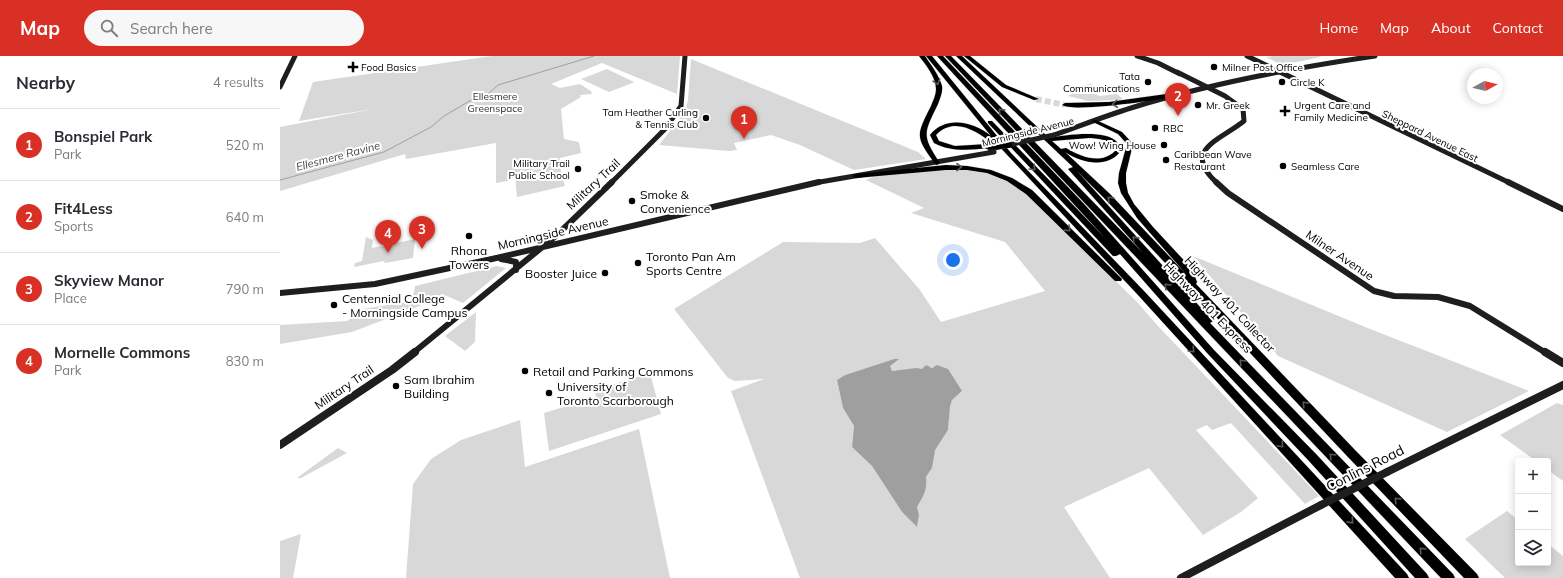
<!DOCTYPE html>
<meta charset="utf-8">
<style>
body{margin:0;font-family:Mulish,sans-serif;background:#f7f7f7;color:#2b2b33}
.controls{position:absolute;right:12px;bottom:12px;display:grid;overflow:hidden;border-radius:4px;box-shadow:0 2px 10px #0003}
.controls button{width:36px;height:36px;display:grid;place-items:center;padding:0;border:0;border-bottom:1px solid #e1e1e2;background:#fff;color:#2b2b33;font:20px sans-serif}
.compass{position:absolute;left:1187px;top:12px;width:36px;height:36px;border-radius:50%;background:#fff;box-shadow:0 2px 10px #0003;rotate:82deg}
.you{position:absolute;left:673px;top:204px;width:14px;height:14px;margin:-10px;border:3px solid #fff;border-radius:50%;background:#1a73e8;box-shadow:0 0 0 6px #1a73e833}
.badge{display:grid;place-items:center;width:26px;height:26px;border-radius:50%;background:#d93025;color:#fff;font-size:13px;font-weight:700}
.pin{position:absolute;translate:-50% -33px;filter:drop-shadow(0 1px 2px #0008)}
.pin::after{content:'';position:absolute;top:21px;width:14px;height:12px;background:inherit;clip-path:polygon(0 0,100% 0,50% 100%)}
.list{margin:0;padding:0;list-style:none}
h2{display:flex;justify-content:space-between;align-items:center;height:52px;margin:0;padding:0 16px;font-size:17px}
h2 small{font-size:13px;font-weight:400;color:#7c7c81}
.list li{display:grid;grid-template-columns:26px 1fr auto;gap:12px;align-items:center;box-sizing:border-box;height:72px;padding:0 16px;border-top:1px solid #e1e1e2}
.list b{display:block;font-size:15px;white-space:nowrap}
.list p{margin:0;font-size:13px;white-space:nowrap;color:#7c7c81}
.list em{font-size:13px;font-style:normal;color:#7c7c81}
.icon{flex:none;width:22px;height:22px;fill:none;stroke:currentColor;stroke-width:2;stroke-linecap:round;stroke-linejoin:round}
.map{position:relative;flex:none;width:1283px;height:522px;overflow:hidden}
header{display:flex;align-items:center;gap:24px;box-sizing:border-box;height:56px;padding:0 20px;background:#d93025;color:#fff}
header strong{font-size:19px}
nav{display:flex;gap:22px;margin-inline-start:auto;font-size:14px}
.search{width:280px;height:36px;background:#f7f7f7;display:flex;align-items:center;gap:10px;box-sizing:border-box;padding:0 14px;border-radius:22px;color:#7c7c81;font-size:15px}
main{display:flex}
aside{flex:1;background:#fff}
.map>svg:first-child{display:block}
</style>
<header>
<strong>Map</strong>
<div class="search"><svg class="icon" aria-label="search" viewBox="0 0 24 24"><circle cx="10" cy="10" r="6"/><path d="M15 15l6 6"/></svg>Search here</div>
<nav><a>Home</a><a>Map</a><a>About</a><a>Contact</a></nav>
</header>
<main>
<aside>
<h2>Nearby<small>4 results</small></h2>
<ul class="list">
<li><span class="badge">1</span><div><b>Bonspiel Park</b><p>Park</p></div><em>520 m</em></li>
<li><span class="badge">2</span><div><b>Fit4Less</b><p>Sports</p></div><em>640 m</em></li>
<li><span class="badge">3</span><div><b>Skyview Manor</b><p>Place</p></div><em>790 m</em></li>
<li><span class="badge">4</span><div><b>Mornelle Commons</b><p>Park</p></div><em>830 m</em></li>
</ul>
</aside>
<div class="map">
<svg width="1283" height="522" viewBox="0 0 1283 522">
<rect width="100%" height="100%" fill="#fff"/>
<!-- green -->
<path fill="#d8d8d8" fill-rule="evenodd" d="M212 0H400L397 38 322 7 271 28 280 32 300 28 311 35 312 38 300 39 301 41 281 53 284 83 299 86 301 97 280 102 279 107 232 119V124L216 127V87L126 103 125 98 0 135V71L93 53 19 65 33 26Z
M993 0H1039L1041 1 1002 9 986 1Z
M411 3 638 96 646 103 574 114 520 89 491 79 454 87 457 94 449 95 379 89 405 56 408 44Z
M327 13 354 26H355L329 36 301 23Z
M811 28 822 34 815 38 819 40 837 38 843 43 839 44 808 45 788 40 806 29Z
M279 108 285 130 237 141 235 119Z
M684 113C708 116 726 121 746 136L857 246 878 270 1039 440 1025 448 951 367 932 374 927 369 916 374 978 442 961 456 923 479 869 412 784 451 830 522H520L451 335 484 323 455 325 448 322 394 253 503 186 580 187 595 182 640 234 661 266 765 235 725 186 631 157 644 152 586 124C608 113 659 114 684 113ZM614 303 609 310 612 315C621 314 630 312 639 314 643 314 647 311 651 311 662 313 675 326 682 335L672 344 670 351 668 374 654 394 652 412 646 421C648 433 643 441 637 451L639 460 637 471 622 456 592 410 572 391 574 370 563 352 557 324 565 319Z
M86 181 93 184 92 192 135 183 133 202 105 207 104 205 74 211 75 207 82 205Z
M913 200 1090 273 1249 335 1167 376 998 300Z
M217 210 226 212 183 247 162 238 145 248 72 276 0 288V269L67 265 83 253 132 245 135 230Z
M196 256 195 286 185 295 165 280Z
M370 317 381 358 269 395 264 357 316 341 315 334Z
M1277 347 1283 349V425L1268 414V405H1256L1220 379Z
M240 364 245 411 359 373 390 522H126L133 428 151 403 181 384Z
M58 392 67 397 21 422H17Z
M1227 455 1238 464V507H1268V488L1283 500V522H1225L1185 483Z
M21 478 13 522H0V485Z"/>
<!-- water -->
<path fill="#9f9f9f" d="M614 303H619L610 310 612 315 636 312 642 313 646 309 652 312 657 309 668 313 682 335 672 344 670 351 668 374 655 394 652 412 646 421C648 433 643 441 637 451L639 459 637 471 622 456 592 410 572 391 574 370 563 352 557 324 565 319Z"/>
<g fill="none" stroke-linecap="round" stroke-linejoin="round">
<!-- stream -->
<path stroke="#9f9f9f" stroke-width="1" d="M0 124 104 96 151 71 164 60 193 43 208 38 218 29 314 0"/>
<!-- highway-tunnel -->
<path stroke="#d9d9d9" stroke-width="6" stroke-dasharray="6 3" stroke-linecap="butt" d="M756 43 785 49"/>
<defs>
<path id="highway" d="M639 0H645C651 9 659 19 662 30 663 36 660 42 658 48 644 77 641 79 660 107L657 109 655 108C635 80 636 80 651 50 653 45 656 39 656 33 656 21 646 9 639 0Z
M646 0H652L731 97 864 235 1127 518 1129 522H1115L858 239 717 88H713C697 75 674 60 656 79L659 85 675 90 708 88 711 90 708 92C689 94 671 96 654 87L650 79C666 59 694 66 711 80Z
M657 0H663L805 149 934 294 1037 399 1147 518 1149 522H1135L1029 405 928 298 840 198 836 200H833L708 67V65H712L826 183Z
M665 0H671L863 197 788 113 793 111 676 0H682L769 82C785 79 826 73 837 86 839 88 840 92 841 95 827 113 802 107 785 96L830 138 906 218 857 162 841 137 838 127 839 117 847 88 838 78 811 65 816 64 842 76 853 88 846 117V127L848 137 854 148 873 171 912 213 917 226 916 228 1075 394 1197 518 1199 522H1184L1067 400 824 142 797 115 931 263 933 265 930 267 1173 518 1175 522H1161ZM809 82C821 83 830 83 835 95 821 109 801 101 786 92L781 93 772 85Z
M684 0H690L726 29 759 43 754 44 722 31Z
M901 36 903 37V39C885 43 794 57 782 49L785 47 829 46Z
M666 109 687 110 711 114 732 122 752 134 842 223 841 225H835L746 138 727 125 707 117 687 114H666L576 122 572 120 576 118Z"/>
</defs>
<!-- highway casing -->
<use href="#highway" stroke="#dbdbdb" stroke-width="1"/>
<!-- secondary-far2 -->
<path stroke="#1e1e1e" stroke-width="5" d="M857 0 878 7 900 18
M967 0 1230 127
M897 16 945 40 963 53 964 65C939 85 901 94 937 127
M0 31 15 0
M774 79C800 70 825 60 851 52 931 27 1013 12 1095 0
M331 127 385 73 401 50 405 0
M534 127 714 96"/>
<!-- secondary-far1 -->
<path stroke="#1e1e1e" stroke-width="6" d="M936 126 948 137 1094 235 1114 240 1158 241 1190 250 1266 297
M1228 126 1283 153
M221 203 236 206V214
M0 237 95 228 212 203 539 126
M133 297 277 179 332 126"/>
<!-- secondary -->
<path stroke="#1e1e1e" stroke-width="8" d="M1265 296 1283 307
M0 389 112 314 135 296
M1107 416 1283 329
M901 522 1041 449"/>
<!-- highway -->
<use href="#highway" fill="#000" fill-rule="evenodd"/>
<defs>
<path id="highway-bridge" d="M708 90 729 89"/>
</defs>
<!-- highway-bridge casing -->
<use href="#highway-bridge" stroke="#dbdbdb" stroke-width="6" stroke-linecap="butt"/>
<!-- secondary-bridge-far1 -->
<path stroke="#1e1e1e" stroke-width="5" d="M710 93 774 79"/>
<!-- secondary-bridge -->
<path stroke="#1e1e1e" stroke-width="8" d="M1041 449 1107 416"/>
<!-- highway-bridge -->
<use href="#highway-bridge" stroke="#000" stroke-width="6"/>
</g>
<!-- one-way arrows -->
<defs><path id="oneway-chevron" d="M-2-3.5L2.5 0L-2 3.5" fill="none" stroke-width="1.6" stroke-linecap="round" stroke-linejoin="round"/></defs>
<g stroke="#595959">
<use href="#oneway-chevron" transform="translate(657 26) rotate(72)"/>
<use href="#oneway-chevron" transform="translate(835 48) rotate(174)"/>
<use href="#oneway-chevron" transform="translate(721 55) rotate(-134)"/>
<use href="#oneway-chevron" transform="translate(679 111) rotate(-1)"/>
<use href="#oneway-chevron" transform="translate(753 112) rotate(46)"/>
<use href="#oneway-chevron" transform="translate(830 143) rotate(-135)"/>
<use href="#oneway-chevron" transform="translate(788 173) rotate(44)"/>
<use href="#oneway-chevron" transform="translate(855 183) rotate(-132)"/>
<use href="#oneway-chevron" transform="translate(887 230) rotate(-134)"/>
<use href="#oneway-chevron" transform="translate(912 294) rotate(47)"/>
<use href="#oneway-chevron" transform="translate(962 306) rotate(-134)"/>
<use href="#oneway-chevron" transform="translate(1025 348) rotate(-133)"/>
<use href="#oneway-chevron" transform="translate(1001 389) rotate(47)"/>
<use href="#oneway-chevron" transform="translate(1052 400) rotate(-134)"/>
<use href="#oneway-chevron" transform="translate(1117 444) rotate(-134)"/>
<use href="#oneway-chevron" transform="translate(1071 465) rotate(48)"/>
<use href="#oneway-chevron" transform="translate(1142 494) rotate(-134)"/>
</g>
<!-- markers -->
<g fill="#000" stroke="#fff" stroke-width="1.5">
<path d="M71 5h4v4h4v4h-4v4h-4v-4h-4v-4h4z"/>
<circle cx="934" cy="11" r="4"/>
<circle cx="868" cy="26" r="4"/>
<circle cx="1002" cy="26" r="4"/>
<circle cx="918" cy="49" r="4"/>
<path d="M1003 49h4v4h4v4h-4v4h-4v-4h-4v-4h4z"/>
<circle cx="426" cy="62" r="4"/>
<circle cx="875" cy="72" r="4"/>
<circle cx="884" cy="89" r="4"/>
<circle cx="886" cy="104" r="4"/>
<circle cx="1003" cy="110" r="4"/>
<circle cx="298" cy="113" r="4"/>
<circle cx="352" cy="145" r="4"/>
<circle cx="189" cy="180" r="4"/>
<circle cx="358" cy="207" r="4"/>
<circle cx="325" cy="217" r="4"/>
<circle cx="54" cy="249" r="4"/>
<circle cx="245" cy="315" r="4"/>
<circle cx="116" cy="330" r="4"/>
<circle cx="269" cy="337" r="4"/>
</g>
<g text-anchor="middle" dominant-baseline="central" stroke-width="4" stroke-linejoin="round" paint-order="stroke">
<!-- far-poi labels -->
<g font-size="10" fill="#000" stroke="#fff" text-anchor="start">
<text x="81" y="11">Food Basics</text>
<text x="942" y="11">Milner Post Office</text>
<text x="860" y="20" text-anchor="end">Tata<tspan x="860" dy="12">Communications</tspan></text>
<text x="1010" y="26">Circle K</text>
<text x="926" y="49">Mr. Greek</text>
<text x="1014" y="49">Urgent Care and<tspan x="1014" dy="12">Family Medicine</tspan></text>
<text x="418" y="56" text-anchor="end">Tam Heather Curling<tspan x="418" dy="12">&amp; Tennis Club</tspan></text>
<text x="883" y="72">RBC</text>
<text x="876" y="89" text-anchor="end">Wow! Wing House</text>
<text x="894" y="98">Caribbean Wave<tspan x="894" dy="12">Restaurant</tspan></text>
<text x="290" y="107" text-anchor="end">Military Trail<tspan x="290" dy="12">Public School</tspan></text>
<text x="1011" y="110">Seamless Care</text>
</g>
<!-- far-park labels -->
<g font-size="10" fill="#2f2f2f" stroke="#fff">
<text x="215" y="40">Ellesmere<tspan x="215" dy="12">Greenspace</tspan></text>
</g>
<!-- far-street labels -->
<g font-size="10" fill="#000" stroke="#fff">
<text transform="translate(748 76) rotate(-14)">Morningside Avenue</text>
<text transform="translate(1150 80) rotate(26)">Sheppard Avenue East</text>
</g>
<!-- far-water labels -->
<g font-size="11" font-style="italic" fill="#404040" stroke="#fff">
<text transform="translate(58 100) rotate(-15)">Ellesmere Ravine</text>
</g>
<!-- street labels -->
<g font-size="12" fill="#000" stroke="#fff">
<text transform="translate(313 128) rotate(-43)">Military Trail</text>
<text transform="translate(273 177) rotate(-13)">Morningside Avenue</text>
<text transform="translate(1060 199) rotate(34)">Milner Avenue</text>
<text transform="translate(950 248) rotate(47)">Highway 401 Collector</text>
<text transform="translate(928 251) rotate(46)">Highway 401 Express</text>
<text transform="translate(64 331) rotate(-34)">Military Trail</text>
</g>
<!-- poi labels -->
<g font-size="12" fill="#000" stroke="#fff" text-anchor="start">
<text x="360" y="138">Smoke &amp;<tspan x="360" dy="14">Convenience</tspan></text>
<text x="189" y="194" text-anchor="middle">Rhona<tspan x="189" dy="14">Towers</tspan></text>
<text x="366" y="200">Toronto Pan Am<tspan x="366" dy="14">Sports Centre</tspan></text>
<text x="317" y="217" text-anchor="end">Booster Juice</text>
<text x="62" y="242">Centennial College<tspan x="62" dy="14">- Morningside Campus</tspan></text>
<text x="253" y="315">Retail and Parking Commons</text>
<text x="124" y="323">Sam Ibrahim<tspan x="124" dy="14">Building</tspan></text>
<text x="277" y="330">University of<tspan x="277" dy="14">Toronto Scarborough</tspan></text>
</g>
<!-- near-street labels -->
<g font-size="14" fill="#000" stroke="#fff">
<text transform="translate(1085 412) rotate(-27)">Conlins Road</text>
</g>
</g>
</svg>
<div class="controls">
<button>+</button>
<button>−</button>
<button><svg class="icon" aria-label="layers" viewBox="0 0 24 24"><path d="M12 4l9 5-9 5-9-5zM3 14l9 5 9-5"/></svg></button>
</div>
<svg class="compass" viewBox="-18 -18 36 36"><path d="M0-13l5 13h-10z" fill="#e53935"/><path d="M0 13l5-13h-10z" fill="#7c7c81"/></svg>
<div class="you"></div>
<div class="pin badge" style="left:464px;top:83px">1</div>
<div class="pin badge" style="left:898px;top:60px">2</div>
<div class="pin badge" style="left:142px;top:193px">3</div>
<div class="pin badge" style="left:108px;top:197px">4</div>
</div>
</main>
